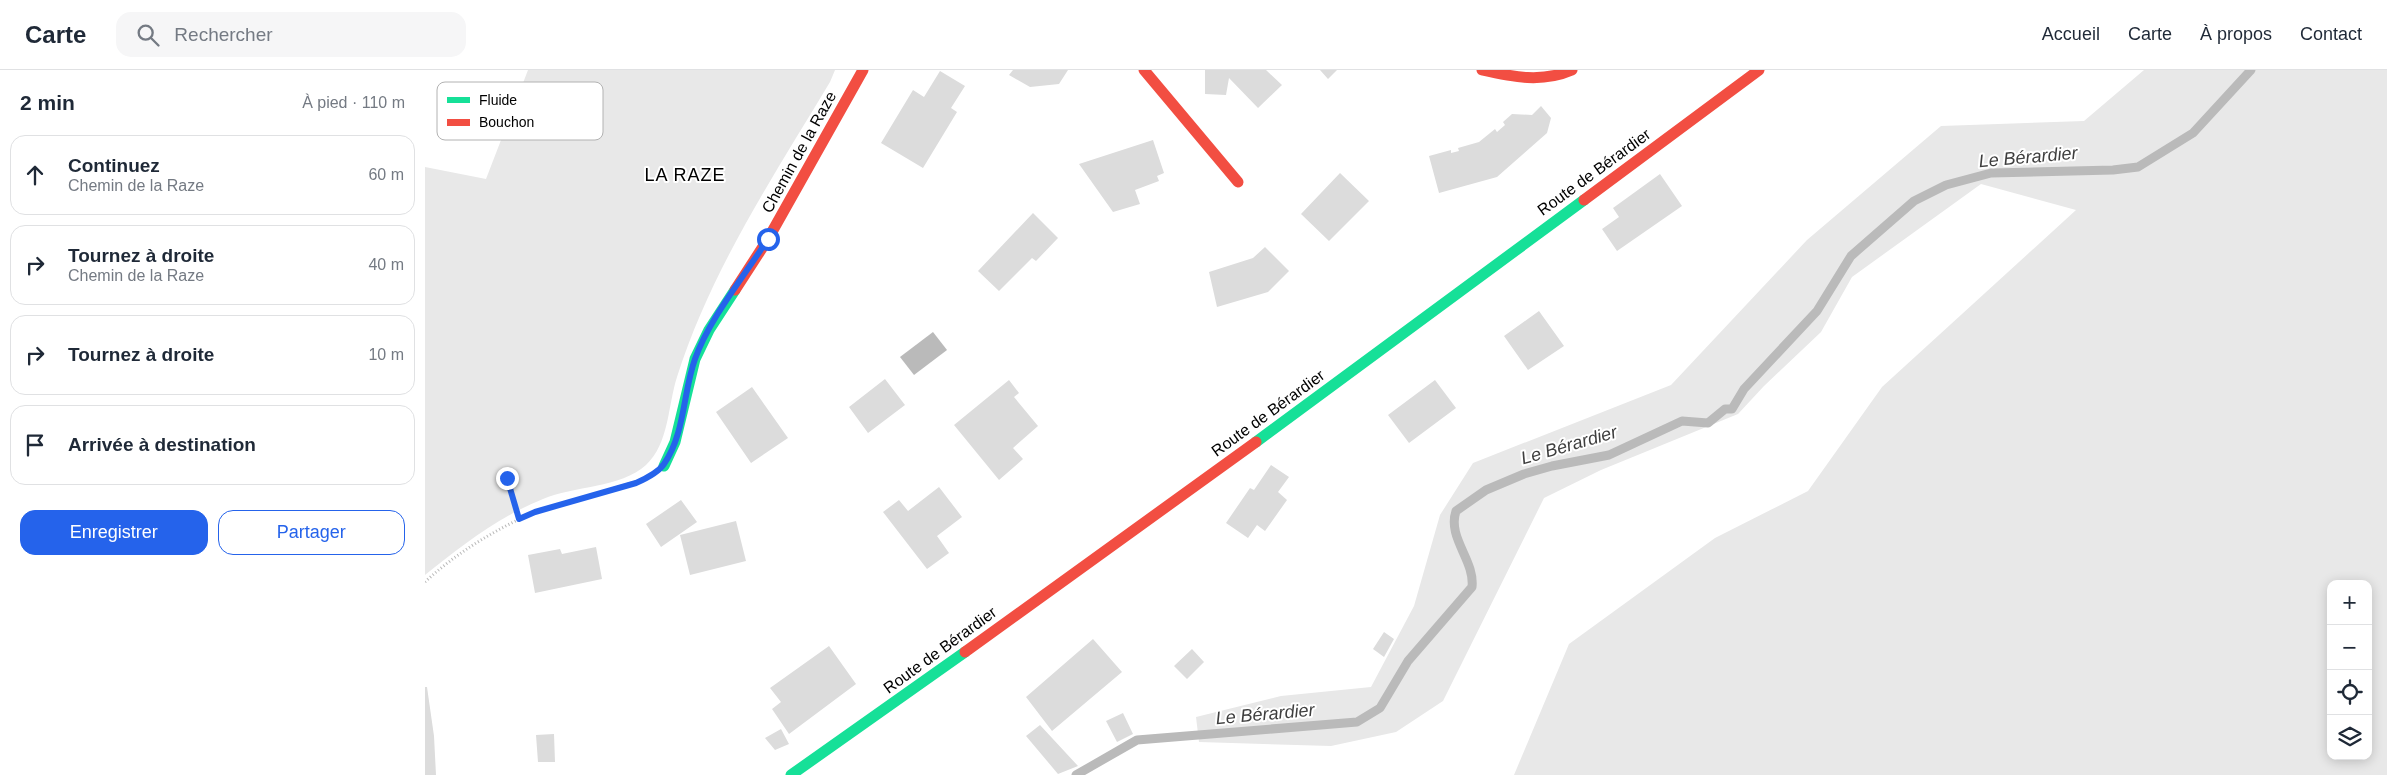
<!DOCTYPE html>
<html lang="fr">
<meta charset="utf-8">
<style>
body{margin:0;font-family:Arial,sans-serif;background:#f6f6f7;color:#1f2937}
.controls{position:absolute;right:15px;bottom:15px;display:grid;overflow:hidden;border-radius:10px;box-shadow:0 2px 12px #0003}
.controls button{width:45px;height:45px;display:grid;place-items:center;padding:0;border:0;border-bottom:1px solid #e0e1e3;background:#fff;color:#1f2937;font:25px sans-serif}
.stop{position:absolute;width:15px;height:15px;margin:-11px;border:4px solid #2563eb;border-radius:50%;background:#fff}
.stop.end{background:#2563eb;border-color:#fff;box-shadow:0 1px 5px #0008}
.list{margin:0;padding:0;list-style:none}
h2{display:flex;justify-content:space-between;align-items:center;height:65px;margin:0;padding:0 20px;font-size:21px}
h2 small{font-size:16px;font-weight:400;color:#747a83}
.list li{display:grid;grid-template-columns:32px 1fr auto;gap:15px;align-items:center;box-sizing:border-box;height:80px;margin:0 10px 10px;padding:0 10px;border:1px solid #e0e1e3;border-radius:15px}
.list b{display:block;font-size:19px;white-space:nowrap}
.list p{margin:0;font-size:16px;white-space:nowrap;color:#747a83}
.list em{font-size:16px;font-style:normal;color:#747a83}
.actions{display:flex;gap:10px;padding:15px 20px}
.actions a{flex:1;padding:11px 0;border:1px solid #2563eb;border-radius:15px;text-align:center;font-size:18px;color:#2563eb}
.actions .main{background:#2563eb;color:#fff}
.icon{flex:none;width:28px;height:28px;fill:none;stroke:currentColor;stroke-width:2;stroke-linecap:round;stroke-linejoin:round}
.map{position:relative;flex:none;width:1962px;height:705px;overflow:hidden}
header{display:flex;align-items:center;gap:30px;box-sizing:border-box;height:70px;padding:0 25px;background:#fff;border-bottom:1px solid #e0e1e3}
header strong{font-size:24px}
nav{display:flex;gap:28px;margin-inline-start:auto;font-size:18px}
.search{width:350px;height:45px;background:#f6f6f7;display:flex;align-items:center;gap:12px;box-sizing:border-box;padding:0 18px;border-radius:15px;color:#747a83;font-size:19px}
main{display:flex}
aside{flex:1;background:#fff}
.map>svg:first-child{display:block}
</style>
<header>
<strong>Carte</strong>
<div class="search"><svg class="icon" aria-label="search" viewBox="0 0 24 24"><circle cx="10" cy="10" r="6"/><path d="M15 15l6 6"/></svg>Rechercher</div>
<nav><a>Accueil</a><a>Carte</a><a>À propos</a><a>Contact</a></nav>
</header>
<main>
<aside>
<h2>2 min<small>À pied · 110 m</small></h2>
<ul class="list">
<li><svg class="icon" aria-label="ahead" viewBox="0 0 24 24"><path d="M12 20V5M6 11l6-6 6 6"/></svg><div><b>Continuez</b><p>Chemin de la Raze</p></div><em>60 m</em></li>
<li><svg class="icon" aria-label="right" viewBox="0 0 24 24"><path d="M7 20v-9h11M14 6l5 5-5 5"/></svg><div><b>Tournez à droite</b><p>Chemin de la Raze</p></div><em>40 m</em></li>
<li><svg class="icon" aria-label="right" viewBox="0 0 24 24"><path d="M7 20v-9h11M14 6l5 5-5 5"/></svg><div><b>Tournez à droite</b></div><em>10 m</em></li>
<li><svg class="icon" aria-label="arrive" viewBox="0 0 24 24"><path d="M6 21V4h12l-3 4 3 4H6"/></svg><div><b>Arrivée à destination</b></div></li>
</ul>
<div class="actions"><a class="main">Enregistrer</a><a>Partager</a></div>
</aside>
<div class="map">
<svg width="1962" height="705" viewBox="0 0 1962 705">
<rect width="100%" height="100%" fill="#fff"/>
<!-- green -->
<path fill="#e8e8e8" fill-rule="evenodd" d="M103 0H410L405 12C348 107 286 200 252 307 243 335 244 374 221 395 196 418 148 416 118 429 75 446 36 476 0 505V97L61 109Z
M1719 0H1962V705H1089L1144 574 1290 468 1383 421 1457 317 1651 140 1556 114 1427 207 1396 262 1339 316 1313 344 1176 400 1119 428 1018 631 971 662 906 676 774 672 771 647 856 626 946 617 989 536 1015 445 1048 393 1246 315 1382 170 1516 56 1659 51ZM1906 514H1943V686H1906Z"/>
<!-- water -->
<path fill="#bababa" d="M508 262 522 280 489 305 475 287Z"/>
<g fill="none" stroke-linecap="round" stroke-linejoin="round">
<!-- stream -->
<path stroke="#bababa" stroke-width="9" d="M651 705 712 670 932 652 955 638 983 591 1047 517C1050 490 1022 468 1031 441L1061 420 1099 404 1127 396 1184 385 1257 351 1283 353 1300 339H1307L1319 319 1392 241 1426 186 1489 131 1521 115 1566 103 1688 100 1713 97 1768 63 1826 0"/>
</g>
<!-- building -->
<path fill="#dcdcdc" d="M588 0H643L634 14 605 17 584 5Z
M780 0H841L857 15 833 38 804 8 801 25 780 24Z
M895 0H912L903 9Z
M515 1 540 16 526 38 532 42 498 98 456 73 488 20 499 27Z
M1116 36 1126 48 1122 63 1072 107 1014 123 1004 86 1026 80V83L1034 81 1033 78 1054 72 1070 59 1072 62 1080 55 1078 52 1087 44 1107 45Z
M728 70 739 103 732 106 734 111 710 120 715 134 688 142 654 94Z
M915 103 944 131 904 171 876 144Z
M1235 104 1257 136 1192 181 1177 159 1194 147 1188 138Z
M608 143 633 168 611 191 607 188 574 221 553 201Z
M840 177 864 201 843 222 792 237 784 202 828 188Z
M1114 241 1139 276 1103 300 1079 266Z
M460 309 480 335 443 363 424 337Z
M584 310 594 323 589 327 613 356 588 378 598 389 574 410 529 355Z
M1010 310 1031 338 984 373 963 345Z
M327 317 363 368 326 393 291 342Z
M846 395 864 407 853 422 862 430 840 461 832 455 823 468 801 453 825 418 829 420Z
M514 417 537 447 512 466 524 483 502 499 458 442 474 430 483 441Z
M256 430 272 452 236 477 221 454Z
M311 451 321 491 265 505 255 465Z
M171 477 177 509 110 523 103 485 135 479 137 484Z
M959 562 969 569 959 587 948 579Z
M668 569 697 602 627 661 601 627Z
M404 576 431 614 364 664 347 639 356 632 345 618Z
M767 579 779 592 762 609 749 596Z
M0 617H2L9 666 11 705H0Z
M698 643 708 664 692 672 681 651Z
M615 655 653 696 633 704 601 666Z
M356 659 364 674 350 680 340 668Z
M129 664 130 692H113L111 665Z"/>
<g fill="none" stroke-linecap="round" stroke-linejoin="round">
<!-- path -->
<path stroke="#b8b8b8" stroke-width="3" stroke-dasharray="1 2.5" stroke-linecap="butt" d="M81 408 94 449
M0 512C31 483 71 459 110 442L216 410"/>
<!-- fast -->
<path stroke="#16e098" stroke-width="11" d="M831 372 1159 130
M239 396 250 372 270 289 284 260 310 220
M366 705 540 582"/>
<!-- jam -->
<path stroke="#f24e42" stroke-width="11" d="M719 0 813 112
M1057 0C1088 7 1117 13 1147 0
M1159 130 1334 0
M310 220 343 169 438 0
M540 582 831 372"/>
</g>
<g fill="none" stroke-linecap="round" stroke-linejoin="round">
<!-- route -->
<path stroke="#2563eb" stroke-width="6" d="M82 408 94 449 110 442 211 413C220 409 233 403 239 394 260 364 258 322 270 289 284 249 320 205 343 169"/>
</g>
<g text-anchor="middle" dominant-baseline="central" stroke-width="4" stroke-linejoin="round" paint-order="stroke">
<!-- street labels -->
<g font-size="16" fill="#000" stroke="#fff">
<text transform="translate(374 82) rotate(-61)">Chemin de la Raze</text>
<text transform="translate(1169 102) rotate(-36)">Route de Bérardier</text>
<text transform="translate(843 343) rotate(-36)">Route de Bérardier</text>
<text transform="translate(515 580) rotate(-36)">Route de Bérardier</text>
</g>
<!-- water labels -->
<g font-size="18" font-style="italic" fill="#3e3e3e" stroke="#fff">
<text transform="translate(1603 87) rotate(-5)">Le Bérardier</text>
<text transform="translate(1144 375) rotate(-16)">Le Bérardier</text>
<text transform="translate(840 644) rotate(-5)">Le Bérardier</text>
</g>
<!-- neighbourhood labels -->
<g font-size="18" letter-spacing="1" fill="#000" stroke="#fff">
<text x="260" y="105">LA RAZE</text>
</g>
</g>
<!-- legend -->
<rect x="12" y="12" width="166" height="58" rx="8" fill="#fff" stroke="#b2b2b2" stroke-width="1"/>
<rect x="22" y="27" width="23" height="6" fill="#16e098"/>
<rect x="22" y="49" width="23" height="7" fill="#f24e42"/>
<g font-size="14" fill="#000">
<text x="54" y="35">Fluide</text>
<text x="54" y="57">Bouchon</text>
</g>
</svg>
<div class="controls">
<button>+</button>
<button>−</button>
<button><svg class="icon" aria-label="locate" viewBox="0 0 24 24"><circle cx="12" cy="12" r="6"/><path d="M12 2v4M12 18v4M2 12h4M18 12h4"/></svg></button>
<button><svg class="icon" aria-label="layers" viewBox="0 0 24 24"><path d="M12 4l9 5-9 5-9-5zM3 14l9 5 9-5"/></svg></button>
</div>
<div class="stop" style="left:343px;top:169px"></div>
<div class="stop end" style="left:82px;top:408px"></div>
</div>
</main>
